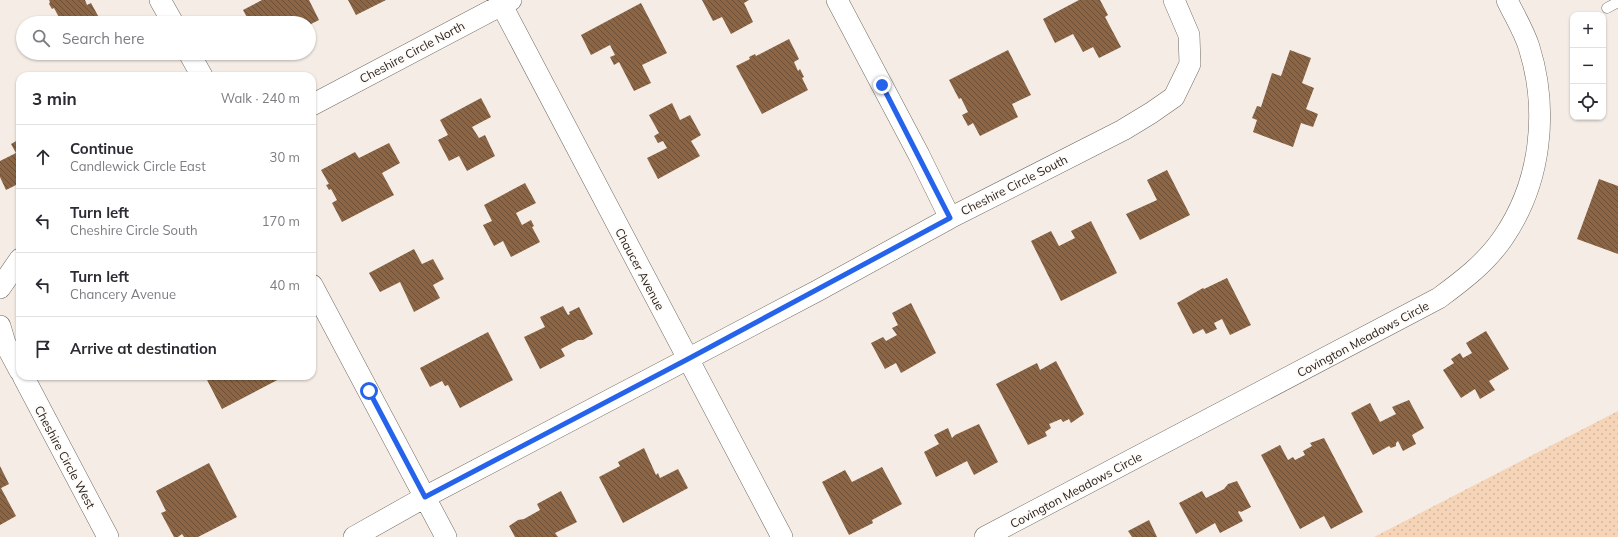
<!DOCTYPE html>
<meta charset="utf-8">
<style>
body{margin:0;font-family:Mulish,sans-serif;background:#f2f2f3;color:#2b2b33}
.controls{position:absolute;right:12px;top:12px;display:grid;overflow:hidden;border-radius:8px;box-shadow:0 1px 3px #0004}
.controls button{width:36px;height:36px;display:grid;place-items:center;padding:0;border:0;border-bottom:1px solid #e1e1e2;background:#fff;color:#2b2b33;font:20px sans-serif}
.stop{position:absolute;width:12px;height:12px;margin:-9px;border:3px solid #2563eb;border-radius:50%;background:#fff}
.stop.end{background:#2563eb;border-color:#fff;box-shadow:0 1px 4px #0008}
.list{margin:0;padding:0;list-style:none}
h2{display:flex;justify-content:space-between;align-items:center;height:52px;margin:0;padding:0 16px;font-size:17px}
h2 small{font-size:13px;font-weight:400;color:#7c7c81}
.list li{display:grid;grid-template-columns:26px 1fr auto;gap:12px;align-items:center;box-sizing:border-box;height:64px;padding:0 16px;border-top:1px solid #e1e1e2}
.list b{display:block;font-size:15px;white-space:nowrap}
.list p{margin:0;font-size:13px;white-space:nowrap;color:#7c7c81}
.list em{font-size:13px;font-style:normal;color:#7c7c81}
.icon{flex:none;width:22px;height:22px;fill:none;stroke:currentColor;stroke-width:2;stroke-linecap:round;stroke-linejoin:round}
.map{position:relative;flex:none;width:1618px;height:537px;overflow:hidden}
.search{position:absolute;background:#fff;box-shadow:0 1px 3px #0004;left:16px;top:16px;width:300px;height:44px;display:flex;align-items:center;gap:10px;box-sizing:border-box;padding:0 14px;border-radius:22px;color:#7c7c81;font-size:15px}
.panel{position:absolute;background:#fff;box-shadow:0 1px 3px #0004;left:16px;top:72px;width:300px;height:308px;border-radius:12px}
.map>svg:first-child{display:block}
</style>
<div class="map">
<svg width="1618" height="537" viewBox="0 0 1618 537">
<defs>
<pattern id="grass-dots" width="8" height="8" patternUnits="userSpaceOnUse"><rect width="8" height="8" fill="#f6d4b7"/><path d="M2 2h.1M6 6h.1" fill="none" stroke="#d3b69d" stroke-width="1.8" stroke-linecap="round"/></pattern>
<pattern id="building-back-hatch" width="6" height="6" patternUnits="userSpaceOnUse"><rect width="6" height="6" fill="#8c6644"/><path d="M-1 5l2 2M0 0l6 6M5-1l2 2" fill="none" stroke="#6c4f36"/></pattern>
</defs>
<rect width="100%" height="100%" fill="#f4ece5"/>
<!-- grass -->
<path fill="url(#grass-dots)" d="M1618 411V537H1374Z"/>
<!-- building -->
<path fill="url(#building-back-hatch)" d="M49 0H85L87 5 91 3 102 23H62L54 8 52 9 49 4 50 2Z
M262 0H309L319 20 309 25V23H250L243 10Z
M348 0H386L356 15Z
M702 0H749L744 3 753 22 731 34 722 17 713 21Z
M1079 0H1100L1108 15 1105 17 1121 47 1099 58 1093 47 1083 52 1073 34 1055 43 1043 19Z
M641 3 667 53 642 65 651 83 634 91 619 62 614 65 610 57 615 55 610 45 591 55 581 35Z
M789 39 799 59 794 62 798 71 800 69 804 77 802 78 808 90 762 114 736 66 750 59 749 57 755 54 756 56Z
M1008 50 1031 95 1012 104 1018 117 980 136 973 123 968 126 962 115 968 112 961 98 959 99 949 80Z
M1290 50 1311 58 1302 83 1314 88 1306 109 1318 114 1313 127 1301 123 1293 147 1253 132 1257 120 1252 118 1257 106 1261 107 1272 73 1281 76Z
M265 53H280L268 59Z
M481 98 491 117 472 127 479 138 485 135 495 156 467 171 459 156 449 161 438 140 448 135 440 120Z
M672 103 680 120 690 115 701 135 691 141 700 156 658 179 647 158 667 148 663 141 658 143 654 136 659 133 649 115Z
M20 139V183L6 190 0 177V161L16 153 11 144Z
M389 143 400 163 382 173 394 195 342 222 332 203 337 200 331 189 329 190 326 185 329 184 321 170 355 152 359 158Z
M1167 170 1190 215 1140 240 1126 214 1157 200 1147 180Z
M1599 179 1618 186V254L1577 239Z
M525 183 536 203 516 213 522 225 531 220 534 226 532 227 540 242 511 257 503 241 494 246 483 225 492 221 484 205Z
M1091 221 1117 273 1061 301 1031 241 1051 231 1059 246 1075 238 1071 231Z
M414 249 422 264 433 259 444 279 433 285 440 298 414 312 400 282 380 292 369 273Z
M1227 278 1251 325 1230 335 1222 319 1214 323 1217 329 1206 334 1203 329 1193 334 1177 303 1203 288 1204 289Z
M911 303 936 353 901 373 896 363 885 369 871 343 883 337 886 341 897 335 892 328 898 325 892 313Z
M563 306 568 315 570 314 569 312 579 307 593 334 583 340H578L561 349 565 356 540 369 524 337 545 327 540 317Z
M1486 331 1509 369 1489 381 1495 390 1480 399 1475 389 1461 398 1443 370 1454 363 1451 359 1460 353 1463 358 1472 353 1466 343Z
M488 332 513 380 460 408 448 385 445 386 442 381 430 387 420 368Z
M1056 361 1084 414 1071 423 1069 419 1063 422 1061 419 1049 424 1051 428 1045 432 1047 436 1028 445 996 384 1037 363 1040 370Z
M205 376H282L283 377 222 409Z
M1409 400 1424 428 1412 435 1416 444 1403 451 1398 441 1396 443V446L1391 448 1389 446 1373 455 1351 413 1370 403 1380 422 1396 414 1392 407Z
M979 424 998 462 974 475 967 461 936 477 924 452 939 444 934 435 948 428 952 438 955 435Z
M1324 438 1363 512 1331 529 1324 516 1300 529 1261 455 1280 445 1288 460 1293 457 1295 460 1305 455 1303 451 1312 446 1310 443Z
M644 448 656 475 658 473 660 478 678 469 688 488 623 523 599 477 620 466 618 462Z
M209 463 237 517 198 537H184L182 534 178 537H174L161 513 166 511 156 491Z
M0 466 9 484 1 488 16 516 0 525Z
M882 467 902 504 872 520 873 523 849 535 822 482 845 470 852 482Z
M1237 481 1251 507 1241 512 1239 511 1238 512 1243 521 1220 533 1215 523 1196 534 1179 503 1202 491 1206 498 1224 489 1228 484Z
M561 491 577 522 555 533 558 537H515L509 526 518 520 524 519 540 510 537 504Z
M1149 520 1157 537H1132L1128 531Z"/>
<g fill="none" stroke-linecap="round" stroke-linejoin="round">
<defs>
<path id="lane" d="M1607 8 1618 2"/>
<path id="street" d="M160 0 173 23
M499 0 782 537
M837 0 919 155 950 218
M189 53 202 76
M312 105 511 0
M312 285 446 537
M0 288 20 259
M0 326 5 343 20 371
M23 376 108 537
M354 537 425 497 817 291 950 218 1123 130 1151 113 1174 97 1190 64 1189 35 1174 0
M985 537 1439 298C1462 281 1486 263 1503 238 1541 183 1549 111 1529 47 1524 31 1514 15 1507 0"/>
</defs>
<!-- lane casing -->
<use href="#lane" stroke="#726b64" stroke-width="11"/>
<!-- street casing -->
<use href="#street" stroke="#726b64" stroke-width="22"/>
<!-- lane -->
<use href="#lane" stroke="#fff" stroke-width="10"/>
<!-- street -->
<use href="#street" stroke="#fff" stroke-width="21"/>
</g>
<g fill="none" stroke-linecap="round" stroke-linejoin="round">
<!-- route -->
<path stroke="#2563eb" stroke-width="5" d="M369 391 425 497 688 359 950 218 882 85"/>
</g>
<g text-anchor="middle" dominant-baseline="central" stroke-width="3" stroke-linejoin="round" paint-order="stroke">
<!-- street labels -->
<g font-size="12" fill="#262321" stroke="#fffaf6">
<text transform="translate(412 52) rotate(-28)">Cheshire Circle North</text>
<text transform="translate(1014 185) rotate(-27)">Cheshire Circle South</text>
<text transform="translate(640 269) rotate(62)">Chaucer Avenue</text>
<text transform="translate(1363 339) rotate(-28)">Covington Meadows Circle</text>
<text transform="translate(65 457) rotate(62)">Cheshire Circle West</text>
<text transform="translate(1076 490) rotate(-28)">Covington Meadows Circle</text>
</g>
</g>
</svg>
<div class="controls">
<button>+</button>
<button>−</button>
<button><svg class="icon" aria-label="locate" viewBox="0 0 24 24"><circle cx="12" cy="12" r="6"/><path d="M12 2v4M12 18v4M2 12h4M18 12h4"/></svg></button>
</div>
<div class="stop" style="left:369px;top:391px"></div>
<div class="stop end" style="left:882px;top:85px"></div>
<div class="search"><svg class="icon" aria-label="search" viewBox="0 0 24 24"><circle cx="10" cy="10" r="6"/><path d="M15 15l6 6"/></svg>Search here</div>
<section class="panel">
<h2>3 min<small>Walk · 240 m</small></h2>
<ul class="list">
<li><svg class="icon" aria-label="ahead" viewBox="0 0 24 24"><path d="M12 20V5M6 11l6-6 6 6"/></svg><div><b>Continue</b><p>Candlewick Circle East</p></div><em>30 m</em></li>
<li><svg class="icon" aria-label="left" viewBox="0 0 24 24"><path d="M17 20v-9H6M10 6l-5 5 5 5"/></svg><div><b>Turn left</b><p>Cheshire Circle South</p></div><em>170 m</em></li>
<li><svg class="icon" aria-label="left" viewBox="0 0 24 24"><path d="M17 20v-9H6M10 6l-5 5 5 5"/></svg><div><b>Turn left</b><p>Chancery Avenue</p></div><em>40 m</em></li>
<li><svg class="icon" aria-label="arrive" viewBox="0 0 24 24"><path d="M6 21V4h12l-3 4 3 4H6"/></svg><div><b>Arrive at destination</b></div></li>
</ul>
</section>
</div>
